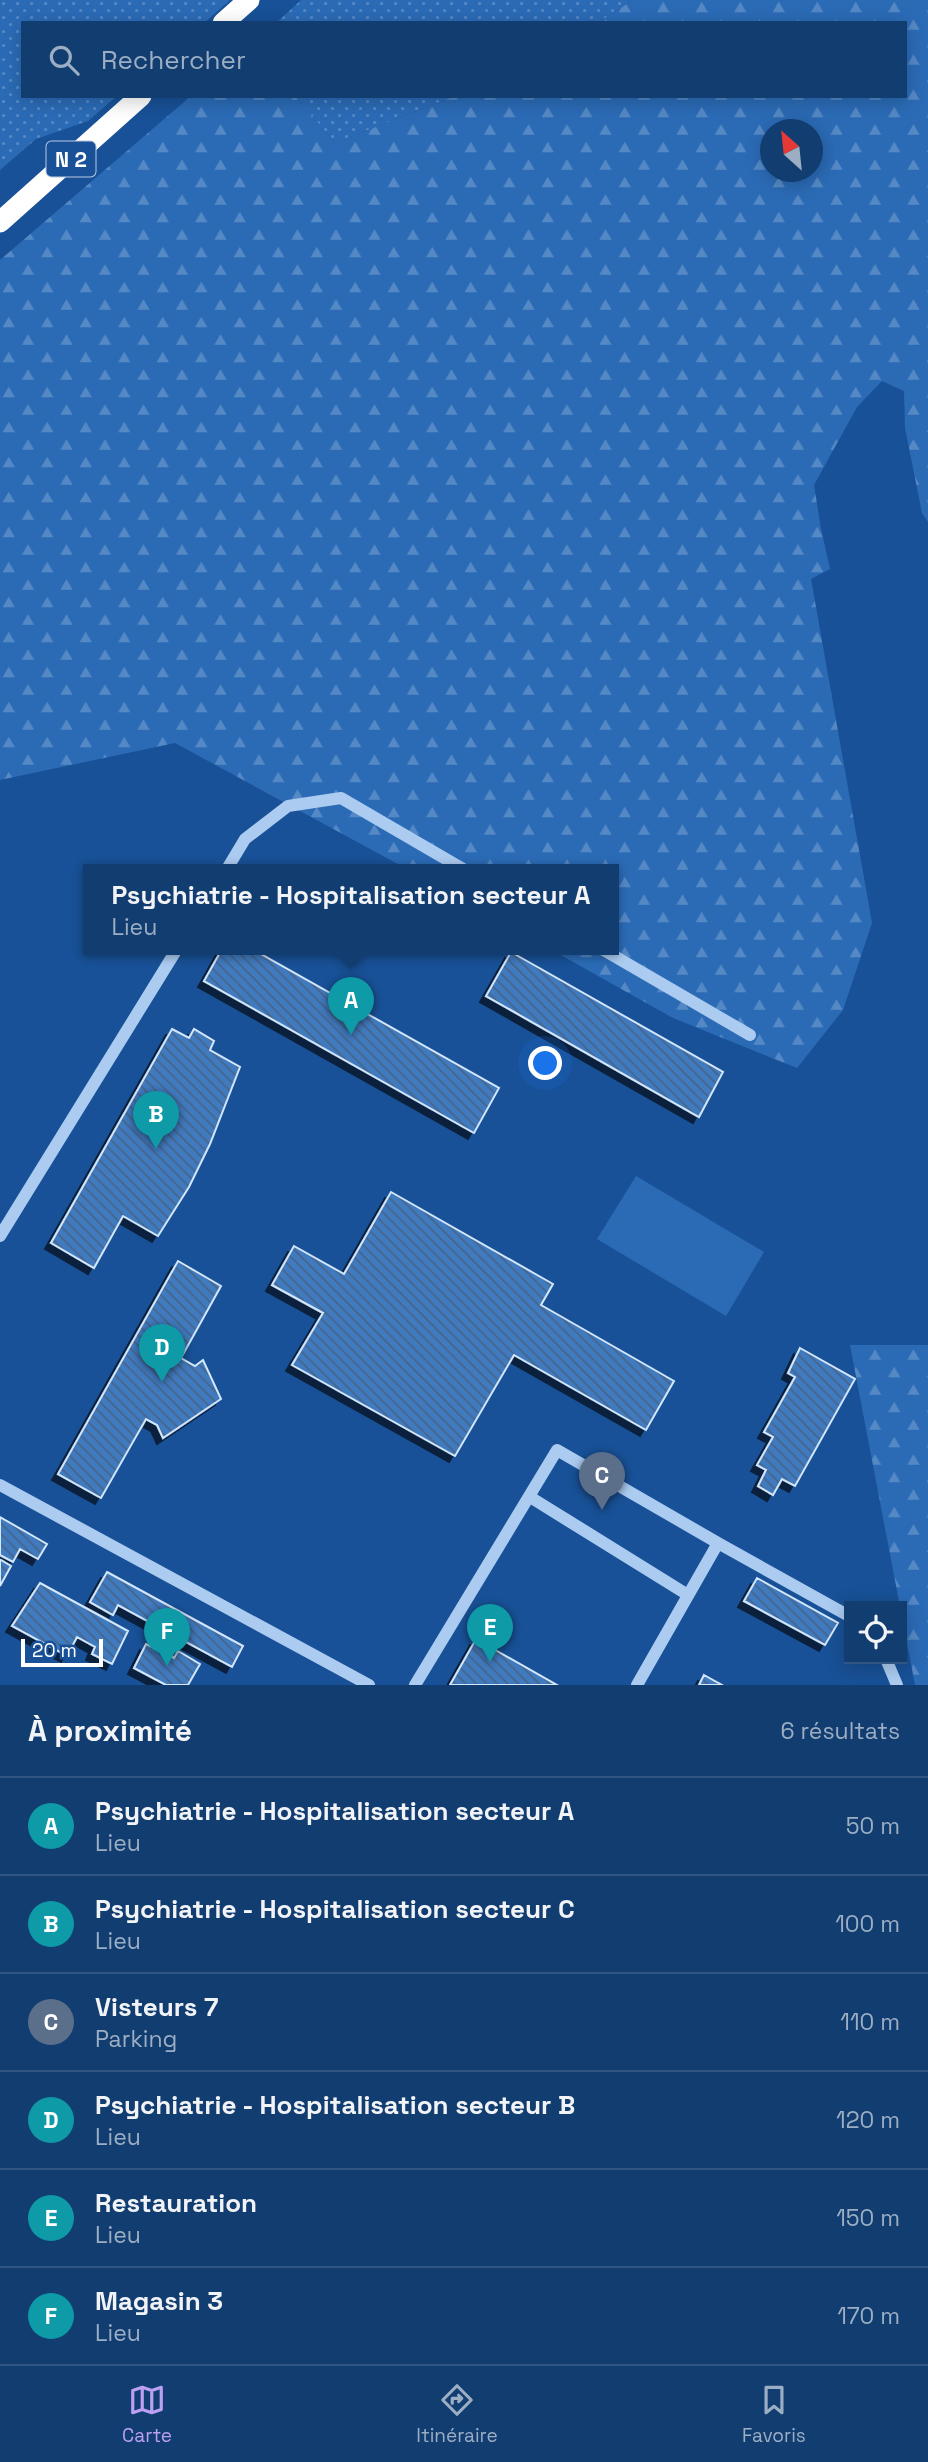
<!DOCTYPE html>
<html lang="fr">
<meta charset="utf-8">
<style>
body{margin:0;font-family:"Space Grotesk",sans-serif;background:#1b4476;color:#f1f3f6}
.controls{position:absolute;right:21px;bottom:21px;display:grid;overflow:hidden;border-radius:0px;box-shadow:0 4px 18px #0003}
.controls button{width:63px;height:63px;display:grid;place-items:center;padding:0;border:0;border-bottom:2px solid #315684;background:#123d71;color:#f1f3f6;font:35px sans-serif}
.compass{position:absolute;left:760px;top:119px;width:63px;height:63px;border-radius:50%;background:#123d71;box-shadow:0 4px 18px #0003;rotate:333deg}
.scale{position:absolute;left:21px;bottom:18px;width:82px;box-sizing:border-box;padding-left:7px;border:4px solid #fff;border-top:0;font-size:19px;line-height:24px;white-space:nowrap;color:#fff;-webkit-text-stroke:5px #185197;paint-order:stroke}
.you{position:absolute;left:546px;top:1064px;width:24px;height:24px;margin:-18px;border:5px solid #fff;border-radius:50%;background:#1a73e8;box-shadow:0 0 0 10px #1a73e833}
.badge{display:grid;place-items:center;width:46px;height:46px;border-radius:50%;background:#bca0f2;color:#fff;font-size:23px;font-weight:700}
.pin{position:absolute;translate:-50% -58px;filter:drop-shadow(0 2px 4px #0008)}
.pin::after{content:'';position:absolute;top:37px;width:24px;height:21px;background:inherit;clip-path:polygon(0 0,100% 0,50% 100%)}
.popup{position:absolute;left:83px;top:864px;width:536px;height:91px;box-sizing:border-box;display:grid;place-content:center;border-radius:0px;background:#123d71;filter:drop-shadow(0 2px 5px #0005);font-size:23px;white-space:nowrap;color:#9caec3}
.popup b{font-size:26px;color:#f1f3f6}
.popup::after{content:'';position:absolute;left:50%;top:100%;margin-left:-14px;border:14px solid transparent;border-top-color:#123d71}
.list{margin:0;padding:0;list-style:none}
h2{display:flex;justify-content:space-between;align-items:center;height:91px;margin:0;padding:0 28px;font-size:30px}
h2 small{font-size:23px;font-weight:400;color:#9caec3}
.list li{display:grid;grid-template-columns:46px 1fr auto;gap:21px;align-items:center;box-sizing:border-box;height:98px;padding:0 28px;border-top:2px solid #315684}
.list b{display:block;font-size:26px;white-space:nowrap}
.list p{margin:0;font-size:23px;white-space:nowrap;color:#9caec3}
.list em{font-size:23px;font-style:normal;color:#9caec3}
.icon{flex:none;width:38px;height:38px;fill:none;stroke:currentColor;stroke-width:2;stroke-linecap:round;stroke-linejoin:round}
.map{position:relative;flex:none;width:928px;height:1685px;overflow:hidden}
.search{position:absolute;background:#123d71;box-shadow:0 4px 18px #0003;left:21px;right:21px;top:21px;height:77px;display:flex;align-items:center;gap:18px;box-sizing:border-box;padding:0 24px;border-radius:0px;color:#9caec3;font-size:26px}
.sheet{height:679px;background:#123d71}
nav{display:flex;justify-content:space-around;align-items:center;box-sizing:border-box;height:98px;border-top:2px solid #315684;background:#123d71;font-size:19px;color:#9caec3}
nav a{display:grid;justify-items:center;gap:4px}
nav .on{color:#bca0f2}
.map>svg:first-child{display:block}
</style>
<div class="map">
<svg width="928" height="1685" viewBox="0 0 928 1685">
<defs>
<pattern id="grass-dots" width="8" height="8" patternUnits="userSpaceOnUse" patternTransform="scale(1.75)"><rect width="8" height="8" fill="#2b6bb6"/><path d="M2 2h.1M6 6h.1" fill="none" stroke="#5589c5" stroke-width="1.8" stroke-linecap="round"/></pattern>
<pattern id="forest-firs" width="22" height="20" patternUnits="userSpaceOnUse" patternTransform="scale(1.75)"><rect width="22" height="20" fill="#2b6bb6"/><path d="M5 1l3.5 6h-7zM16 11l3.5 6h-7z" fill="#5589c5"/></pattern>
<pattern id="building-back-hatch" width="6" height="6" patternUnits="userSpaceOnUse" patternTransform="scale(1.75)"><rect width="6" height="6" fill="#417abf"/><path d="M-1 5l2 2M0 0l6 6M5-1l2 2" fill="none" stroke="#46658b"/></pattern>
<filter id="shadow"><feDropShadow dx="-6" dy="6" stdDeviation="0" flood-color="#0009"/></filter>
</defs>
<rect width="100%" height="100%" fill="#185197"/>
<!-- grass -->
<path fill="url(#grass-dots)" d="M0 0H230L204 23H23V96H117L88 121 36 139 0 170Z
M301 0H633L598 23H276Z
M295 96H455L335 143Z"/>
<!-- forest -->
<path fill="url(#forest-firs)" fill-rule="evenodd" d="M633 0H928V522L922 513 905 428 904 391 882 381 857 407 814 485 821 529 830 569 811 579 872 923 843 1010 797 1068 673 1018 550 949H614V869H407L175 743 0 780V260L191 96H295L335 143 455 96H905V23H598ZM771 130H813V172H771Z
M850 1345H928V1685H915Z"/>
<!-- garden -->
<path fill="#2b6bb6" d="M636 1176 764 1252 726 1316 597 1239Z"/>
<!-- building -->
<path fill="url(#building-back-hatch)" stroke="#d2e6fc" stroke-width="2" filter="url(#shadow)" d="M222 949H252L499 1088 474 1133 204 981Z
M511 952 723 1072 699 1117 486 996Z
M172 1029 189 1038 194 1029 214 1041 210 1050 240 1067 210 1144 189 1187 158 1236 123 1216 94 1268 51 1243Z
M391 1192 553 1284 541 1305 674 1381 646 1430 514 1355 455 1456 292 1365 323 1313 272 1285 294 1246 344 1274Z
M178 1261 221 1286 181 1358 195 1366 203 1360 221 1399 163 1438 157 1425 146 1419 101 1498 58 1474Z
M800 1348 855 1379 795 1486 782 1479 773 1495 758 1486 766 1470 757 1465 773 1437 764 1432 795 1377 788 1373Z
M0 1517 47 1544 38 1559 20 1549 13 1562 0 1555Z
M1 1560 11 1566 0 1586V1561Z
M107 1572 243 1646 232 1667 118 1605 113 1615 90 1602Z
M757 1578 838 1623 825 1645 744 1601Z
M40 1583 128 1631 112 1664 92 1654 95 1647 77 1637 67 1656 12 1626Z
M476 1639 557 1685H450Z
M146 1644 174 1658 178 1651 200 1664 188 1685H166L134 1668Z
M704 1675 722 1685H699Z"/>
<g fill="none" stroke-linecap="round" stroke-linejoin="round">
<!-- minor -->
<path stroke="#abcbf1" stroke-width="12" d="M227 869 245 839 288 806 341 798 463 869
M602 949 750 1035
M0 1236 177 949
M0 1485 369 1685
M530 1497 688 1595
M718 1543 849 1616
M886 1659 897 1685
M415 1685 557 1450 718 1543 637 1685"/>
<!-- highway -->
<path stroke="#fff" stroke-width="21" d="M223 23 249 0
M0 222 141 96"/>
</g>
<g text-anchor="middle" dominant-baseline="central" stroke-width="7" stroke-linejoin="round" paint-order="stroke">
<!-- shield labels -->
<rect fill="#185197" stroke="#bacbe0" stroke-width="2" x="46.5" y="141.5" width="49" height="35" rx="5"/>
<g font-size="21" font-weight="bold" fill="#fff">
<text x="71" y="159">N 2</text>
</g>
</g>
</svg>
<div class="controls">
<button><svg class="icon" aria-label="locate" viewBox="0 0 24 24"><circle cx="12" cy="12" r="6"/><path d="M12 2v4M12 18v4M2 12h4M18 12h4"/></svg></button>
</div>
<svg class="compass" viewBox="-18 -18 36 36"><path d="M0-13l5 13h-10z" fill="#e53935"/><path d="M0 13l5-13h-10z" fill="#9caec3"/></svg>
<div class="scale">20 m</div>
<div class="you"></div>
<div class="pin badge" style="left:351px;top:1035px;background:#0f9aa8">A</div>
<div class="popup"><b>Psychiatrie - Hospitalisation secteur A</b>Lieu</div>
<div class="pin badge" style="left:156px;top:1149px;background:#0f9aa8">B</div>
<div class="pin badge" style="left:602px;top:1510px;background:#5c6f8a">C</div>
<div class="pin badge" style="left:162px;top:1382px;background:#0f9aa8">D</div>
<div class="pin badge" style="left:490px;top:1662px;background:#0f9aa8">E</div>
<div class="pin badge" style="left:167px;top:1666px;background:#0f9aa8">F</div>
<div class="search"><svg class="icon" aria-label="search" viewBox="0 0 24 24"><circle cx="10" cy="10" r="6"/><path d="M15 15l6 6"/></svg>Rechercher</div>
</div>
<section class="sheet">
<h2>À proximité<small>6 résultats</small></h2>
<ul class="list">
<li><span class="badge" style="background:#0f9aa8">A</span><div><b>Psychiatrie - Hospitalisation secteur A</b><p>Lieu</p></div><em>50 m</em></li>
<li><span class="badge" style="background:#0f9aa8">B</span><div><b>Psychiatrie - Hospitalisation secteur C</b><p>Lieu</p></div><em>100 m</em></li>
<li><span class="badge" style="background:#5c6f8a">C</span><div><b>Visteurs 7</b><p>Parking</p></div><em>110 m</em></li>
<li><span class="badge" style="background:#0f9aa8">D</span><div><b>Psychiatrie - Hospitalisation secteur B</b><p>Lieu</p></div><em>120 m</em></li>
<li><span class="badge" style="background:#0f9aa8">E</span><div><b>Restauration</b><p>Lieu</p></div><em>150 m</em></li>
<li><span class="badge" style="background:#0f9aa8">F</span><div><b>Magasin 3</b><p>Lieu</p></div><em>170 m</em></li>
</ul>
</section>
<nav>
<a class="on"><svg class="icon" aria-label="map" viewBox="0 0 24 24"><path d="M3 6l6-2 6 2 6-2v14l-6 2-6-2-6 2zM9 4v14M15 6v14"/></svg>Carte</a>
<a><svg class="icon" aria-label="directions" viewBox="0 0 24 24"><path d="M12 3l9 9-9 9-9-9zM9 14v-3h6M13 9l2 2-2 2"/></svg>Itinéraire</a>
<a><svg class="icon" aria-label="saved" viewBox="0 0 24 24"><path d="M7 4h10v16l-5-4-5 4z"/></svg>Favoris</a>
</nav>
